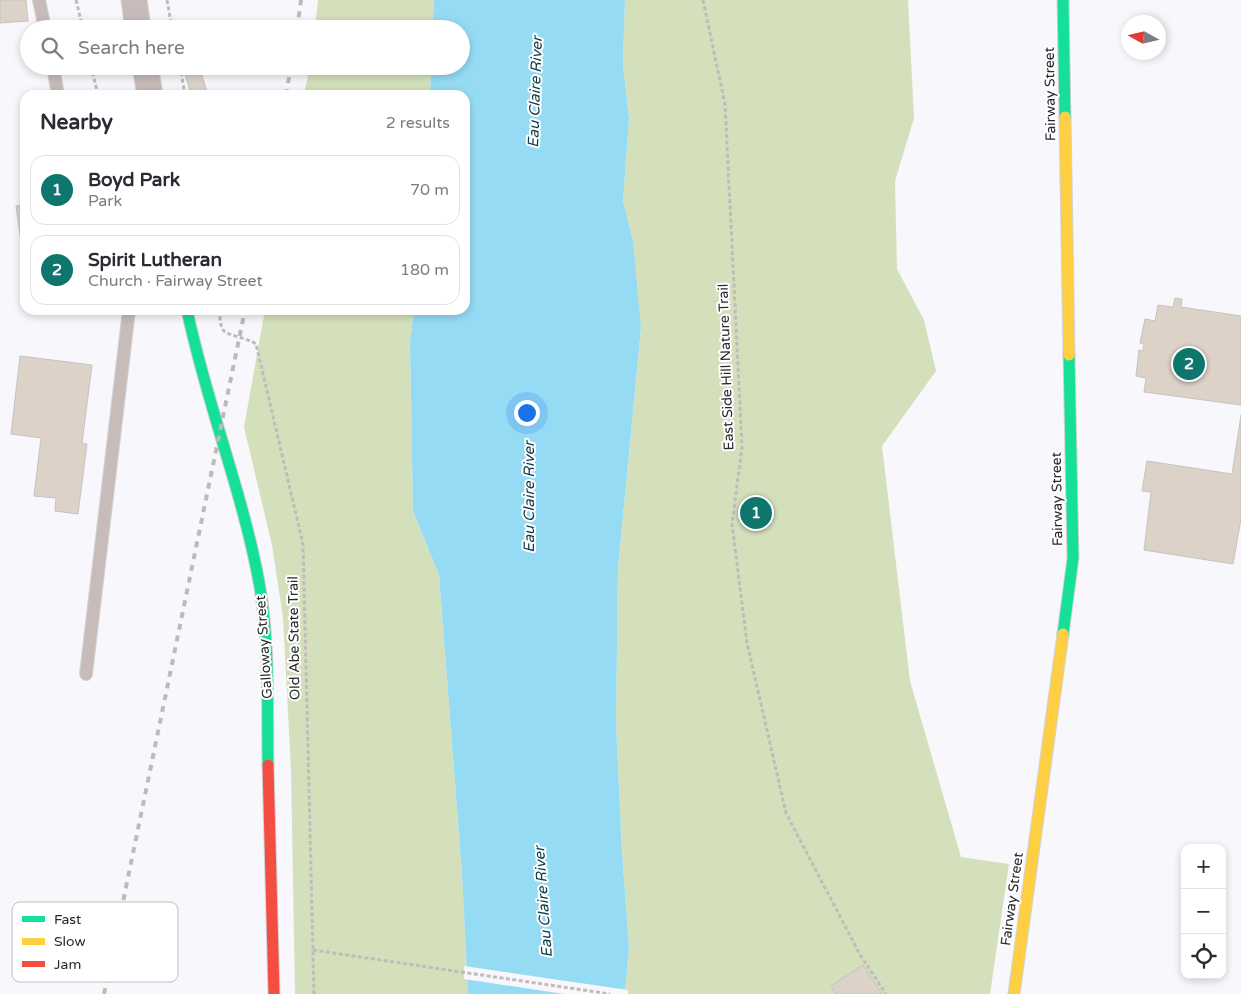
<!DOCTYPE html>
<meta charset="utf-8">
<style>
body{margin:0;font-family:"Varela Round",sans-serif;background:#f7f7f7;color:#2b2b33}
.controls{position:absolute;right:15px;bottom:15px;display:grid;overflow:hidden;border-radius:10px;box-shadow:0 2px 8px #0003}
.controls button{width:45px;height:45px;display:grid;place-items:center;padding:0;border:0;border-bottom:1px solid #e1e1e2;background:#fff;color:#2b2b33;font:25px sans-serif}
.compass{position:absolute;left:1121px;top:15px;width:45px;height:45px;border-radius:50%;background:#fff;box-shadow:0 2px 8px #0003;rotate:278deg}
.you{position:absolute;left:526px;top:412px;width:18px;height:18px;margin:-12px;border:4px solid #fff;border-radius:50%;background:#1a73e8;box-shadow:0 0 0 8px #1a73e833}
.badge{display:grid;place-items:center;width:32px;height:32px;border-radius:50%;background:#0f766e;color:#fff;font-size:16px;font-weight:700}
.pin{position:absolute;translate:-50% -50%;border:2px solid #fff;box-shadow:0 1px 5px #0006}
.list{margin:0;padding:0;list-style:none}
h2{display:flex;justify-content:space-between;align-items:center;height:65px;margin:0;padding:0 20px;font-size:21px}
h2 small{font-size:16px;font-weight:400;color:#7c7c81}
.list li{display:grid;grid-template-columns:32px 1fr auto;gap:15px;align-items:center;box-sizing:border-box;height:70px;margin:0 10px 10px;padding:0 10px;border:1px solid #e1e1e2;border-radius:15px}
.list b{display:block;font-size:19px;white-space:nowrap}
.list p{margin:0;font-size:16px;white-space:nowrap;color:#7c7c81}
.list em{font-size:16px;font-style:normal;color:#7c7c81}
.icon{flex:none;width:28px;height:28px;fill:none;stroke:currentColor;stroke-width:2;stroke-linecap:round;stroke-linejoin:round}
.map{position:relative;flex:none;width:1241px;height:994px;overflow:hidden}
.search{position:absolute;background:#fff;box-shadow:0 2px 8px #0003;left:20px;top:20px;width:450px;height:55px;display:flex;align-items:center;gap:12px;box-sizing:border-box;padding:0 18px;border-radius:28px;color:#7c7c81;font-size:19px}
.panel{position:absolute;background:#fff;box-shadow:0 2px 8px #0003;left:20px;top:90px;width:450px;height:225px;border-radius:15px}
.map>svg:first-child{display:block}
</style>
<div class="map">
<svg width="1241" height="994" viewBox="0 0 1241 994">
<rect width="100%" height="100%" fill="#f7f7fc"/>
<!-- green -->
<path fill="#d4e0bb" d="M318 0H434L432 29H315Z
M625 0H908L914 118 895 181 897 269 924 320 936 371 882 446 910 681 961 857 1009 864 990 994H625L629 947 622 852 616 724 618 568 641 328 623 201 629 119 623 65Z
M310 66H431L430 95H304Z
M265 310H414L410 343 413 511 439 575 462 874 468 994H295L291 769 283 617 272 545 244 427Z"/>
<!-- water -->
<path fill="#96dbf4" d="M434 0H625L623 65 629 119 623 201 633 242 641 328 618 568 616 724 622 852 629 947 625 994H468L462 874 439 575 413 511 410 343 414 310H465V95H430L431 66H461V29H432Z"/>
<!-- pier -->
<path fill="#f7f7fc" d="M464 966 628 990V994H564L464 979Z"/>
<!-- building -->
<path fill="#ddd2c8" stroke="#c4c3c3" d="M0 0H26L28 21 0 23Z
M196 66H199L208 95H191L184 70Z
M25 205V269L16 206Z
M1175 298 1182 299 1181 307 1241 316V405L1144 392 1146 378 1136 376 1139 350 1143 351 1144 344 1140 343 1145 319 1155 321 1158 305 1173 307Z
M20 356 92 365 82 443 87 444 78 514 55 511 56 498 34 496 41 438 11 434Z
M1241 415V519L1233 564 1144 550 1151 492 1142 491 1147 461 1232 474Z
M863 965 882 994H836L831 986Z"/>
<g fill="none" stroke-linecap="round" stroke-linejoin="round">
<defs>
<path id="lane" d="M39 0 45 29
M53 66 58 95
M86 674 129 310"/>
<path id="street" d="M134 0 138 29
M145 66 150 95"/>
<path id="fast" d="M1063 0 1065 117
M187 310C206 402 242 490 259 582 270 642 267 705 268 765
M1063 634 1073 558 1069 355"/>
<path id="slow" d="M1065 117 1069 355
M1014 994 1063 634"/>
<path id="jam" d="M268 765 274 994"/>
</defs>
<!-- lane casing -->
<use href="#lane" stroke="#d3d3d6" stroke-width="14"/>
<!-- street casing -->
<use href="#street" stroke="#d3d3d6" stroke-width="27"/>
<!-- fast casing -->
<use href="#fast" stroke="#d3d3d6" stroke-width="13"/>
<!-- slow casing -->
<use href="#slow" stroke="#d3d3d6" stroke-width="13"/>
<!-- jam casing -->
<use href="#jam" stroke="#d3d3d6" stroke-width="13"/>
<!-- path -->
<path stroke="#c1bbbb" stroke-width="3" stroke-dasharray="4 2.5" stroke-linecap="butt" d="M76 0 83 29
M167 0 172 29
M703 0 725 104 742 447 732 524 747 643 786 813 859 953 886 994
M91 66 98 95
M180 66 185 95
M219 310C220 316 220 325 223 330 228 336 248 338 256 344L303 544 314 994
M313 950 610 994"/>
<!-- lane -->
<use href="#lane" stroke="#c8bcbb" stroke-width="12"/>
<!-- street -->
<use href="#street" stroke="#c8bcbb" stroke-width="25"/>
<!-- fast -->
<use href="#fast" stroke="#16e098" stroke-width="11"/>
<!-- slow -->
<use href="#slow" stroke="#ffcf43" stroke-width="11"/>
<!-- jam -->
<use href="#jam" stroke="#f24e42" stroke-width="11"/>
<!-- rail -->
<path stroke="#bfb9bb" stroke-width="4" stroke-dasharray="6 6" stroke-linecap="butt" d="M297 29 301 0
M286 95 291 66
M104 994 245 310"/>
</g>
<g text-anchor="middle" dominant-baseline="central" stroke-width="4" stroke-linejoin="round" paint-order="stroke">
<!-- street labels -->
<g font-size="14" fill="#29292e" stroke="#fff">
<text transform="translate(1050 94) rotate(-91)">Fairway Street</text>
<text transform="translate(726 367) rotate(-92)">East Side Hill Nature Trail</text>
<text transform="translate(1057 499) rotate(-91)">Fairway Street</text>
<text transform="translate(294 638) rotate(-91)">Old Abe State Trail</text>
<text transform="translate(264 647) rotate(-94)">Galloway Street</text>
<text transform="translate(1012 899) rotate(-82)">Fairway Street</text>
</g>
<!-- water labels -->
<g font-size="15" font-style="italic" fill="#0e3c4a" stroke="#fff">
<text transform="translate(535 92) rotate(-88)">Eau Claire River</text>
<text transform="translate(529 497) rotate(-90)">Eau Claire River</text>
<text transform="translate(543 902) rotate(-94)">Eau Claire River</text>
</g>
</g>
<!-- legend -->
<rect x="12" y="902" width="166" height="80" rx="8" fill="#fff" stroke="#bfbfc0" stroke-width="1"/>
<rect x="22" y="916" width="23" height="6" fill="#16e098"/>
<rect x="22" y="938" width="23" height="7" fill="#ffcf43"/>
<rect x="22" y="961" width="23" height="6" fill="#f24e42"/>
<g font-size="14" fill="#29292e">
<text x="54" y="924">Fast</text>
<text x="54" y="946">Slow</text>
<text x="54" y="969">Jam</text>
</g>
</svg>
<div class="controls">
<button>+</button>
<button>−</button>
<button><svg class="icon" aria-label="locate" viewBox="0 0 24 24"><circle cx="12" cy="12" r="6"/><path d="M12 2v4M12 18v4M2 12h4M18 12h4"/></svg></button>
</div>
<svg class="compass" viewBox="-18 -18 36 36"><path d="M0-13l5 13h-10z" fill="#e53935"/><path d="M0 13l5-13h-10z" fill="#7c7c81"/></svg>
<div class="you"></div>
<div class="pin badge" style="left:756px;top:513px">1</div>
<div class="pin badge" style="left:1189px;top:364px">2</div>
<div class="search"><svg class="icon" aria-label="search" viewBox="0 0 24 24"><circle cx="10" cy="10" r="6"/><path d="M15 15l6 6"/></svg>Search here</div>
<section class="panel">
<h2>Nearby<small>2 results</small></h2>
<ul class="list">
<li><span class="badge">1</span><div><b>Boyd Park</b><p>Park</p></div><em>70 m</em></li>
<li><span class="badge">2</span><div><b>Spirit Lutheran</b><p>Church · Fairway Street</p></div><em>180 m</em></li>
</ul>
</section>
</div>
